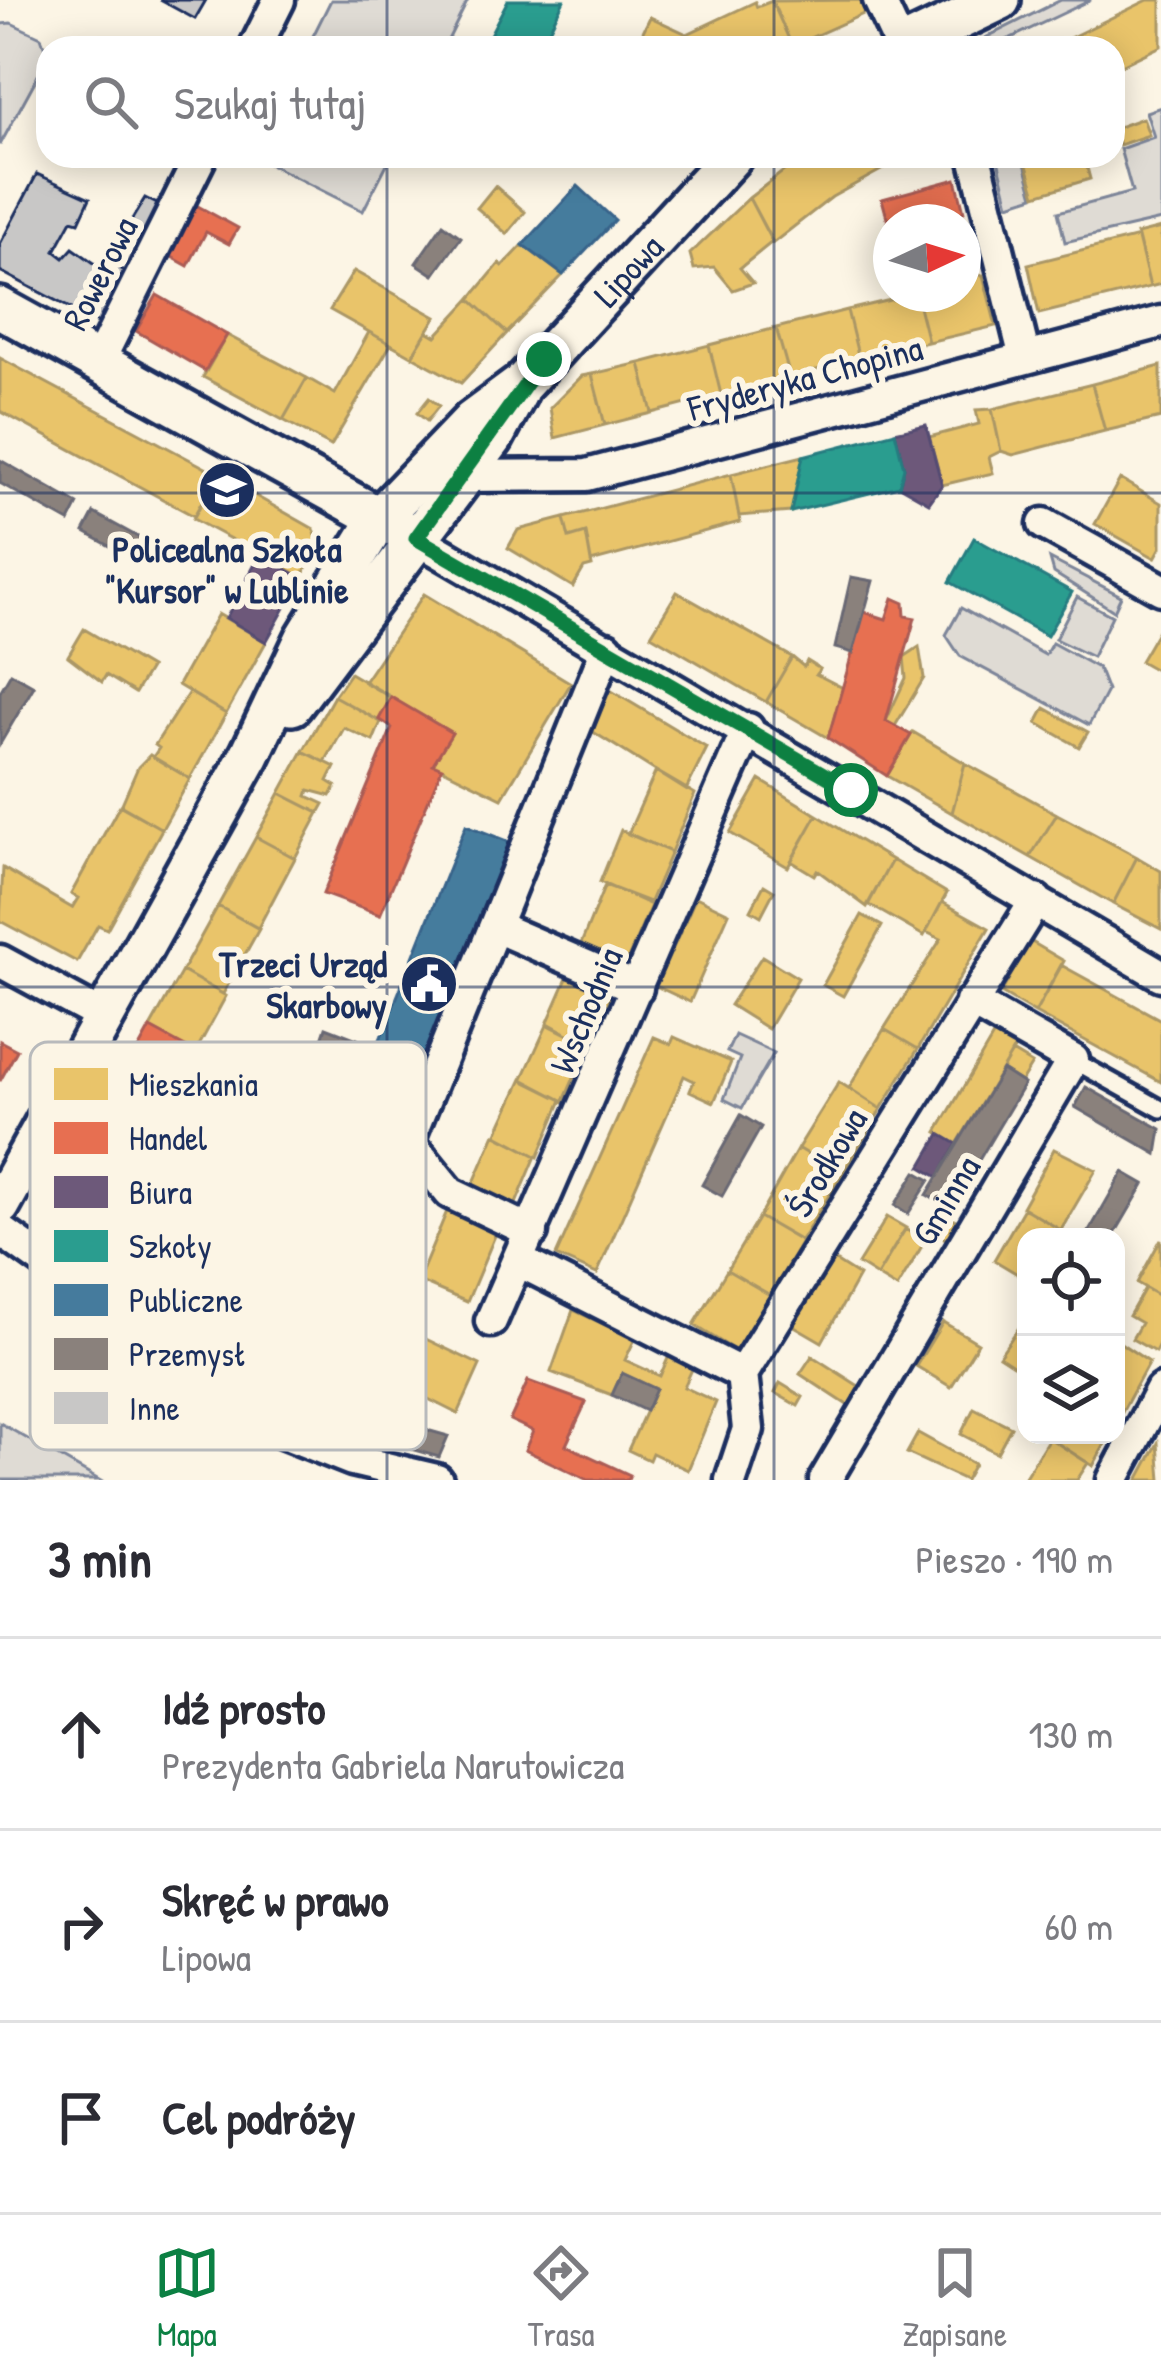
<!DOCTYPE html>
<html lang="pl">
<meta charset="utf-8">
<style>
body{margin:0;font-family:"Patrick Hand",sans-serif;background:#f7f7f7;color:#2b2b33}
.controls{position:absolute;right:36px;bottom:36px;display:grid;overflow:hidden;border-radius:24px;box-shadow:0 6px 30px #0003}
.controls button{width:108px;height:108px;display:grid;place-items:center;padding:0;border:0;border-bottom:3px solid #e1e1e2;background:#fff;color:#2b2b33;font:60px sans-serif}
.compass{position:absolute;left:873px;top:204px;width:108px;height:108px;border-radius:50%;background:#fff;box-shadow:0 6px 30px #0003;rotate:86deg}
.stop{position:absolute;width:36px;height:36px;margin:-27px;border:9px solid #0b8043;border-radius:50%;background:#fff}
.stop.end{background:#0b8043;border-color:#fff;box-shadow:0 3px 12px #0008}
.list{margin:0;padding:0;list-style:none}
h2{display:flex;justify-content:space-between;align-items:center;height:156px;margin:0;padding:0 48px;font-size:51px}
h2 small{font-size:39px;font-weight:400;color:#7c7c81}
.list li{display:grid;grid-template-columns:78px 1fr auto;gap:36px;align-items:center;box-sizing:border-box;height:192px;padding:0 48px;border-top:3px solid #e1e1e2}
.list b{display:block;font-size:45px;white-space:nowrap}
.list p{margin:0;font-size:39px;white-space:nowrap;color:#7c7c81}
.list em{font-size:39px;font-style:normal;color:#7c7c81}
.icon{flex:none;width:66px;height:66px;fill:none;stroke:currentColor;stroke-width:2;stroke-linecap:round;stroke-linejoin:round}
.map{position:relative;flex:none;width:1161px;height:1480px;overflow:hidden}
.search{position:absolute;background:#fff;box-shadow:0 6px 30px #0003;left:36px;right:36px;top:36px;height:132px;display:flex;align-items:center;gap:30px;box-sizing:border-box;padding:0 42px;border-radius:36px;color:#7c7c81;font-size:45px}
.sheet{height:732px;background:#fff}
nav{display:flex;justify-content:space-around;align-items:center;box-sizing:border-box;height:168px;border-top:3px solid #e1e1e2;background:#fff;font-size:33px;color:#7c7c81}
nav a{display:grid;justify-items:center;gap:6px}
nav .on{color:#0b8043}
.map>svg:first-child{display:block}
</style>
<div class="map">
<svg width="1161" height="1480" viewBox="0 0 1161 1480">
<rect width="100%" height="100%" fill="#fcf5e5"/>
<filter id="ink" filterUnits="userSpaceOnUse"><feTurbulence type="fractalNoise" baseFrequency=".00833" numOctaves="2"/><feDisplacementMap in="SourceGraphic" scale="24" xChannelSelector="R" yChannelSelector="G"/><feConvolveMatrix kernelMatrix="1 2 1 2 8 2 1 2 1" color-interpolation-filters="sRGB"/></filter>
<g filter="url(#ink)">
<!-- green -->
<path fill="#dfdbd4" stroke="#7d8599" stroke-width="3" d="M331 0H468L444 48H307Z
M1061 0H1091L990 48H965Z
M11 23 41 37 48 57 0 145V24Z
M1161 107V220L1065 242 1058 212 1132 192 1120 149 1154 137 1146 112Z
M253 156H391L363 211Z
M997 156H1023L1034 196 1009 204Z
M1050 559 1121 596 1114 611 1054 573Z
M1077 597 1112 616 1092 657 1055 639Z
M961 608 1045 655 1052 643 1098 668 1107 691 1089 725 960 656 946 635Z
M735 1035 774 1053 742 1108 724 1099 740 1058 727 1052Z
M0 1423 99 1480H0Z"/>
<!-- homes -->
<path fill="#e9c46a" stroke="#ab9766" stroke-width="3" d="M867 0 872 10 792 46 772 1Z
M1148 0H1161V46L1113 69V48H1049Z
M772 1 789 39 770 48H635L650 17 687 34 755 2 757 7Z
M1143 118 1149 135 1119 145 1113 129Z
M803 156H879L885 168 832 197 773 243 749 198Z
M1024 156H1084L1090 179 1036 195Z
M495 186 525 212 507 234 477 208Z
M749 198 772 242 740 268 753 283 733 290 714 267 694 269 690 254Z
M1161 228V284L1150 287 1137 234Z
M1138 237 1150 287 1039 314 1028 264Z
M523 245 563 275 507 333 470 299 500 263 503 266Z
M354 271 436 317 412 356 330 310Z
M968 275H983L996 326 928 342 916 294H963Z
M916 294 928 342 859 359 847 310Z
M470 299 507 333 461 383 412 356 427 331 436 336Z
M847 310 859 359 790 377 776 328Z
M776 328 790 377 721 395 709 345Z
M369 332 391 344 331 446 283 420 307 378 335 394Z
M227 335 307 378 283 420 203 377Z
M709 345 721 395 652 413 640 363Z
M0 358 217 474 194 516 0 411Z
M640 363 652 413 605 425 592 374Z
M1161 366V418L1105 431 1092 384Z
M592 374 605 425 555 438 550 408 582 376Z
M1092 384 1105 431 1013 455 1001 451 992 409Z
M429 398 439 406 427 421 417 413Z
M992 409 1001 451 989 457 993 473 942 485 929 437 979 424 976 410Z
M803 456 791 512 739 516 731 474Z
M217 474 314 529 318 543 302 577 193 519Z
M731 474 740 522 591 562 586 533 569 538 564 518Z
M1120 479 1161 503V547L1155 558 1095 524Z
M564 518 569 538 586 533 592 566 584 568 573 587 508 548 518 530Z
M677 592 792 657 766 702 651 635Z
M424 594 571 683 502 798 433 764 452 733 364 682Z
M218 614 266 642 226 714 178 685Z
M1161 625V673L1140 661Z
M84 629 150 668 135 693 106 675 102 682 68 656Z
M919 647 924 678 895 726 886 721 906 678 904 657Z
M792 657 804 667 807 661 820 669 816 674 843 688 828 738 766 702Z
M350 673 391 697 381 722 334 696Z
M605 687 707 748 686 790 582 725Z
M189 692 226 714 190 779 153 757 159 748 155 745Z
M334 696 381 722 373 741 344 728 325 762 303 751Z
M1045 708 1088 732 1079 747 1037 723Z
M913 732 965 763 952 813 887 776Z
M303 751 335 767 328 781 336 786 331 796 309 790 307 796 324 804 319 813 280 793Z
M150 755 190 779 162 829 121 806 138 767Z
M965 763 1057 814 1030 857 952 813Z
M656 771 695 794 671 852 628 834Z
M760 780 817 815 788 867 730 833Z
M280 793 319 813 295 858 256 837Z
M120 805 162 829 107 929 98 925 77 962 0 921 3 868 72 908 78 898 71 894Z
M1057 814 1137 857 1113 904 1030 857Z
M817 815 892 860 867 907 817 870 814 875 791 861Z
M621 830 671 852 649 904 600 882Z
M256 837 295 858 258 928 218 906Z
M1137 857 1161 871V929L1113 904Z
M892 860 947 893 924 936 868 904Z
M605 885 652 903 626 963 581 944Z
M764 885 774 891 761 916 751 910Z
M696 897 729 913 690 1002 656 986Z
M942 902 989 928 918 1049 884 1029 941 939 926 932Z
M218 906 259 929 223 994 182 971Z
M862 915 882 926 843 996 823 985Z
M1030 941 1064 961 1035 1013 1001 993Z
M762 956 798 978 768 1029 730 1005Z
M1061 965 1161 1020V1082L1035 1013Z
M572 967 615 986 590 1046 547 1024Z
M182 971 226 996 195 1053 150 1028Z
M548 1023 588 1045 564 1101 522 1080Z
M998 1028 1019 1041 957 1144 937 1132Z
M884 1029 918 1049 881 1109 849 1088Z
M654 1037 671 1044 674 1037 731 1062 714 1102 690 1091 694 1081 684 1076 597 1274 556 1256Z
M1012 1052 1032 1064 1021 1082 1002 1070Z
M522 1079 562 1100 538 1157 496 1135Z
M839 1082 881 1109 842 1174 798 1148Z
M495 1134 536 1156 512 1213 469 1194Z
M798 1148 842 1174 801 1241 759 1217Z
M1054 1149 1096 1170 1061 1230 1022 1207Z
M450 1204 499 1226 467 1302 418 1281Z
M937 1208 967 1227 956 1245 925 1227Z
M1024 1208 1059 1229 1055 1237H1026V1279L994 1260Z
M759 1217 802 1242 770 1295 727 1270Z
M887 1217 906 1228 877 1276 858 1264Z
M905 1229 925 1241 897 1288 877 1276Z
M1161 1239V1297L1137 1283Z
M829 1257 859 1276 822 1342 791 1324Z
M727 1270 770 1295 736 1351 694 1325Z
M1145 1288 1161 1297V1340L1155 1352 1132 1339 1141 1323 1129 1316Z
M573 1310 635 1339 625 1360 660 1376 669 1356 693 1367 684 1387 716 1402 688 1470 652 1453 649 1460 628 1450 656 1389 622 1373 612 1395 551 1372Z
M384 1319 480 1365 458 1414 363 1366Z
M1025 1319 1026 1365 1022 1371 999 1356Z
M943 1322 978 1343 951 1387 916 1366Z
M1116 1340 1149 1362 1121 1414 1116 1410Z
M812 1356 862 1388 852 1408 800 1374Z
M780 1383 803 1397 798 1406 775 1393Z
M974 1408 1011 1427 997 1453 961 1434Z
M918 1433 974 1464 965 1480 907 1453Z
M1054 1435H1110L1093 1466 1051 1439Z
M1049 1438 1088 1463 1077 1480H1023Z
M1158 1443 1161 1480H1138Z"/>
<!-- shops -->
<path fill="#e76f51" stroke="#aa5c55" stroke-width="3" d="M956 179 964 212 926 222H891V232L882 199Z
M196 205 238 228 229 244 206 232 188 266 170 256Z
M157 295 227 335 205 371 136 331Z
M893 598 904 603 905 616 915 618 886 721 911 735 887 776 828 738 864 612 886 619Z
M391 697 452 733 433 764 442 768 380 915 323 894 392 728 379 719Z
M150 1028 189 1049 118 1181 78 1159Z
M0 1041 17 1050 0 1081Z
M528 1381 586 1402 566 1445 630 1475 628 1480H588L525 1450 533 1431 510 1420Z"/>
<!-- offices -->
<path fill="#6d597a" stroke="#544c72" stroke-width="3" d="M926 425 942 485 929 503 899 486 904 468 895 432Z
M260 555 297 575 291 585 296 588 266 642 226 618Z
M940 1134 957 1144 938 1177 921 1167Z"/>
<!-- schools -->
<path fill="#2a9d8f" stroke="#267c80" stroke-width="3" d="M508 0H564L540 48H483Z
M895 432 904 468 899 486 791 512 803 456Z
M974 538 1072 592 1047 636 950 582Z"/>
<!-- public -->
<path fill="#457b9d" stroke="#38648a" stroke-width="3" d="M578 186 615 220 563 275 523 245Z
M466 825 512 843 424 1064 377 1047Z"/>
<!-- industry -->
<path fill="#8a817c" stroke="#696873" stroke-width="3" d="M443 224 461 237 434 275 416 263Z
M0 460 78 504 69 522 0 483Z
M94 513 147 542 136 560 84 532Z
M851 577 873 581 853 653 835 648Z
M11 673 34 686 0 744V692Z
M326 1027 357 1039 328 1124 297 1113Z
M1002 1070 1024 1084 950 1209 927 1195Z
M1086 1087 1161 1129 1157 1154 1075 1107Z
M741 1115 761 1127 722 1196 702 1185Z
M916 1172 930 1180 908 1214 895 1205Z
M1123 1172 1144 1184 1113 1237H1091L1087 1235Z
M622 1373 656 1389 646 1411 612 1395Z
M327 1396 367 1413 448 1436 439 1457 361 1435 317 1416Z"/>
<!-- building -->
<path fill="#c8c7c6" stroke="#1b2f5e" stroke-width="3" d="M160 0H206L195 19Z
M37 174 90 198 79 222 72 220 55 251 64 258 73 248 97 265 103 259 134 277 104 326 0 271V244Z
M145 198 169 210 151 243 126 229Z"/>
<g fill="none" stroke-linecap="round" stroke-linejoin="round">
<defs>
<path id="service" d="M1073 1060 1161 1109"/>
<path id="minor" d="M879 0 901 47
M255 48 279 0
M975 156 1025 358
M99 361 201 156
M465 476 587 475 1161 322
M1044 524 1161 589
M416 538 1161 975
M496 927 637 988
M0 961 105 1018
M0 1230 284 1433 352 1460 437 1480
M532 1232 450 1193 408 1141 607 648
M519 1261 742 1374
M491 1321 748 729
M731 1480 748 1429 742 1374 1036 900
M825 1480 1073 1060 971 1002
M1113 1480 1161 1390"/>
<g id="tertiary">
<path d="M900 48 1000 0"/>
<path d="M0 308 416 538"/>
<path d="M292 705 493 438 517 393"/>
<path id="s1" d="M0 1205 250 755 305 639 380 517 472 421 522 384 732 156"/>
</g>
</defs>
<!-- service casing -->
<use href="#service" stroke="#1b2f5e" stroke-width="24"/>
<!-- minor casing -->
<use href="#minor" stroke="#1b2f5e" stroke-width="39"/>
<!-- tertiary casing -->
<use href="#tertiary" stroke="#1b2f5e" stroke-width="48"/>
<!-- service -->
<use href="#service" stroke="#fcf5e5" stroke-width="15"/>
<!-- minor -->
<use href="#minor" stroke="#fcf5e5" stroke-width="30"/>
<!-- tertiary -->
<use href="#tertiary" stroke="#fcf5e5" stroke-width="39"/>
</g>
</g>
<g fill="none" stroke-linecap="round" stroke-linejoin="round" filter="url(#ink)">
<!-- route -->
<path stroke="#0b8043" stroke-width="15" d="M544 359 416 538 851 790"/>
</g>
<!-- grid -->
<path fill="none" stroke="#1b2f5e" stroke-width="3" stroke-opacity="0.55" d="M387 0V48M774 0V48M387 156V1480M774 156V1480M0 493H1161M0 987H1161"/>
<!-- icons -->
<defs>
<symbol id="university-disc" viewBox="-11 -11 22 22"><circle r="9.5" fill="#1b2f5e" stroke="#fcf5e5"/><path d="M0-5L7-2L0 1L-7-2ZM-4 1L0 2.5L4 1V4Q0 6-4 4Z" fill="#fff"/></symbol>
<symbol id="civic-disc" viewBox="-11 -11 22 22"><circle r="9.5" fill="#1b2f5e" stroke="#fcf5e5"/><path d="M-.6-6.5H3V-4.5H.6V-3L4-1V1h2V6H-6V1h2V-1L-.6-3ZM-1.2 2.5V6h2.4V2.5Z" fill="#fff"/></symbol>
</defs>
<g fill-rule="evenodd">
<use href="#university-disc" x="194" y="457" width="66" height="66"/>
<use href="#civic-disc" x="396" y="951" width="66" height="66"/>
</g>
<g text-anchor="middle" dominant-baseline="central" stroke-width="12" stroke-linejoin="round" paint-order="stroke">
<!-- street labels -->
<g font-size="36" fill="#1b2f5e" stroke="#fcf5e5">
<text stroke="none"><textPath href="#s1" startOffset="1137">Lipowa</textPath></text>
<text transform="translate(99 273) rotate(-63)">Rowerowa</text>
<text transform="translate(805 377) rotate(-15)">Fryderyka Chopina</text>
<text transform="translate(585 1010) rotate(-67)">Wschodnia</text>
<text transform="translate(826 1162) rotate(-59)">Środkowa</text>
<text transform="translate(945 1200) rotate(-59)">Gminna</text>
</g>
<!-- poi labels -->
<g font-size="36" font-weight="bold" fill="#1b2f5e" stroke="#fcf5e5">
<text x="227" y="548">Policealna Szkoła<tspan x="227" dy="41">"Kursor" w Lublinie</tspan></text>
<text x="387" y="963" text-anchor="end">Trzeci Urząd<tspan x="387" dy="41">Skarbowy</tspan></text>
</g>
</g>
<!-- legend -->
<rect x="30" y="1042" width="396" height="408" rx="18" fill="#fcf5e5" stroke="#b8babc" stroke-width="3"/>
<rect x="54" y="1068" width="54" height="32" fill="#e9c46a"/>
<rect x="54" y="1122" width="54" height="32" fill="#e76f51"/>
<rect x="54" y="1176" width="54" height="32" fill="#6d597a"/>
<rect x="54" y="1230" width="54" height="32" fill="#2a9d8f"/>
<rect x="54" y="1284" width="54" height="32" fill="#457b9d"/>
<rect x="54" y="1338" width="54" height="32" fill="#8a817c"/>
<rect x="54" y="1392" width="54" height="32" fill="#c8c7c6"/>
<g font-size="33" fill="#1b2f5e">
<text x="129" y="1096">Mieszkania</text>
<text x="129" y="1150">Handel</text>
<text x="129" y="1204">Biura</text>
<text x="129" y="1258">Szkoły</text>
<text x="129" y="1312">Publiczne</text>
<text x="129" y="1366">Przemysł</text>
<text x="129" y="1420">Inne</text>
</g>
</svg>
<div class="controls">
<button><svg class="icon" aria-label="locate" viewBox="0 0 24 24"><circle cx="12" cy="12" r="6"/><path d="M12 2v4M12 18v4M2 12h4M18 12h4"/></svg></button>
<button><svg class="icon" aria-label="layers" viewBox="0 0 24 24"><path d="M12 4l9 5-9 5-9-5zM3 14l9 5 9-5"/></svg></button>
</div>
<svg class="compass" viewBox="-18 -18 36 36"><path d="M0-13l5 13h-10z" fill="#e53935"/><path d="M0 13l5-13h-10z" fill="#7c7c81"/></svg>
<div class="stop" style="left:851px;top:790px"></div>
<div class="stop end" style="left:544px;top:359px"></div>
<div class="search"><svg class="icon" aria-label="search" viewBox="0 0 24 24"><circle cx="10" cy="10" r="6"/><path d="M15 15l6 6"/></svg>Szukaj tutaj</div>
</div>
<section class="sheet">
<h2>3 min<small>Pieszo · 190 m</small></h2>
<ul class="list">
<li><svg class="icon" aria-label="ahead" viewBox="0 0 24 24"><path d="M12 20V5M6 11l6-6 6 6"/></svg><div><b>Idź prosto</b><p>Prezydenta Gabriela Narutowicza</p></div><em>130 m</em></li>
<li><svg class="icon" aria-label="right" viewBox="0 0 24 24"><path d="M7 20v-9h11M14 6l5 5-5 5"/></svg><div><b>Skręć w prawo</b><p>Lipowa</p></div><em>60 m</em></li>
<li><svg class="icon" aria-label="arrive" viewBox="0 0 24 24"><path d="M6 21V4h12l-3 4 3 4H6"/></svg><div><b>Cel podróży</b></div></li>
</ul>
</section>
<nav>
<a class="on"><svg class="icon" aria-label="map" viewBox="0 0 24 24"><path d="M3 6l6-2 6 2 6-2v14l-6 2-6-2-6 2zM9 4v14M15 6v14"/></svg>Mapa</a>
<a><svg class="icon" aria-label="directions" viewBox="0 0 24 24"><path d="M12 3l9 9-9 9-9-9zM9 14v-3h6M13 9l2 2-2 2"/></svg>Trasa</a>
<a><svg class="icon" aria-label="saved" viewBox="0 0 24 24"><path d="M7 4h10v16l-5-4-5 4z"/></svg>Zapisane</a>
</nav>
